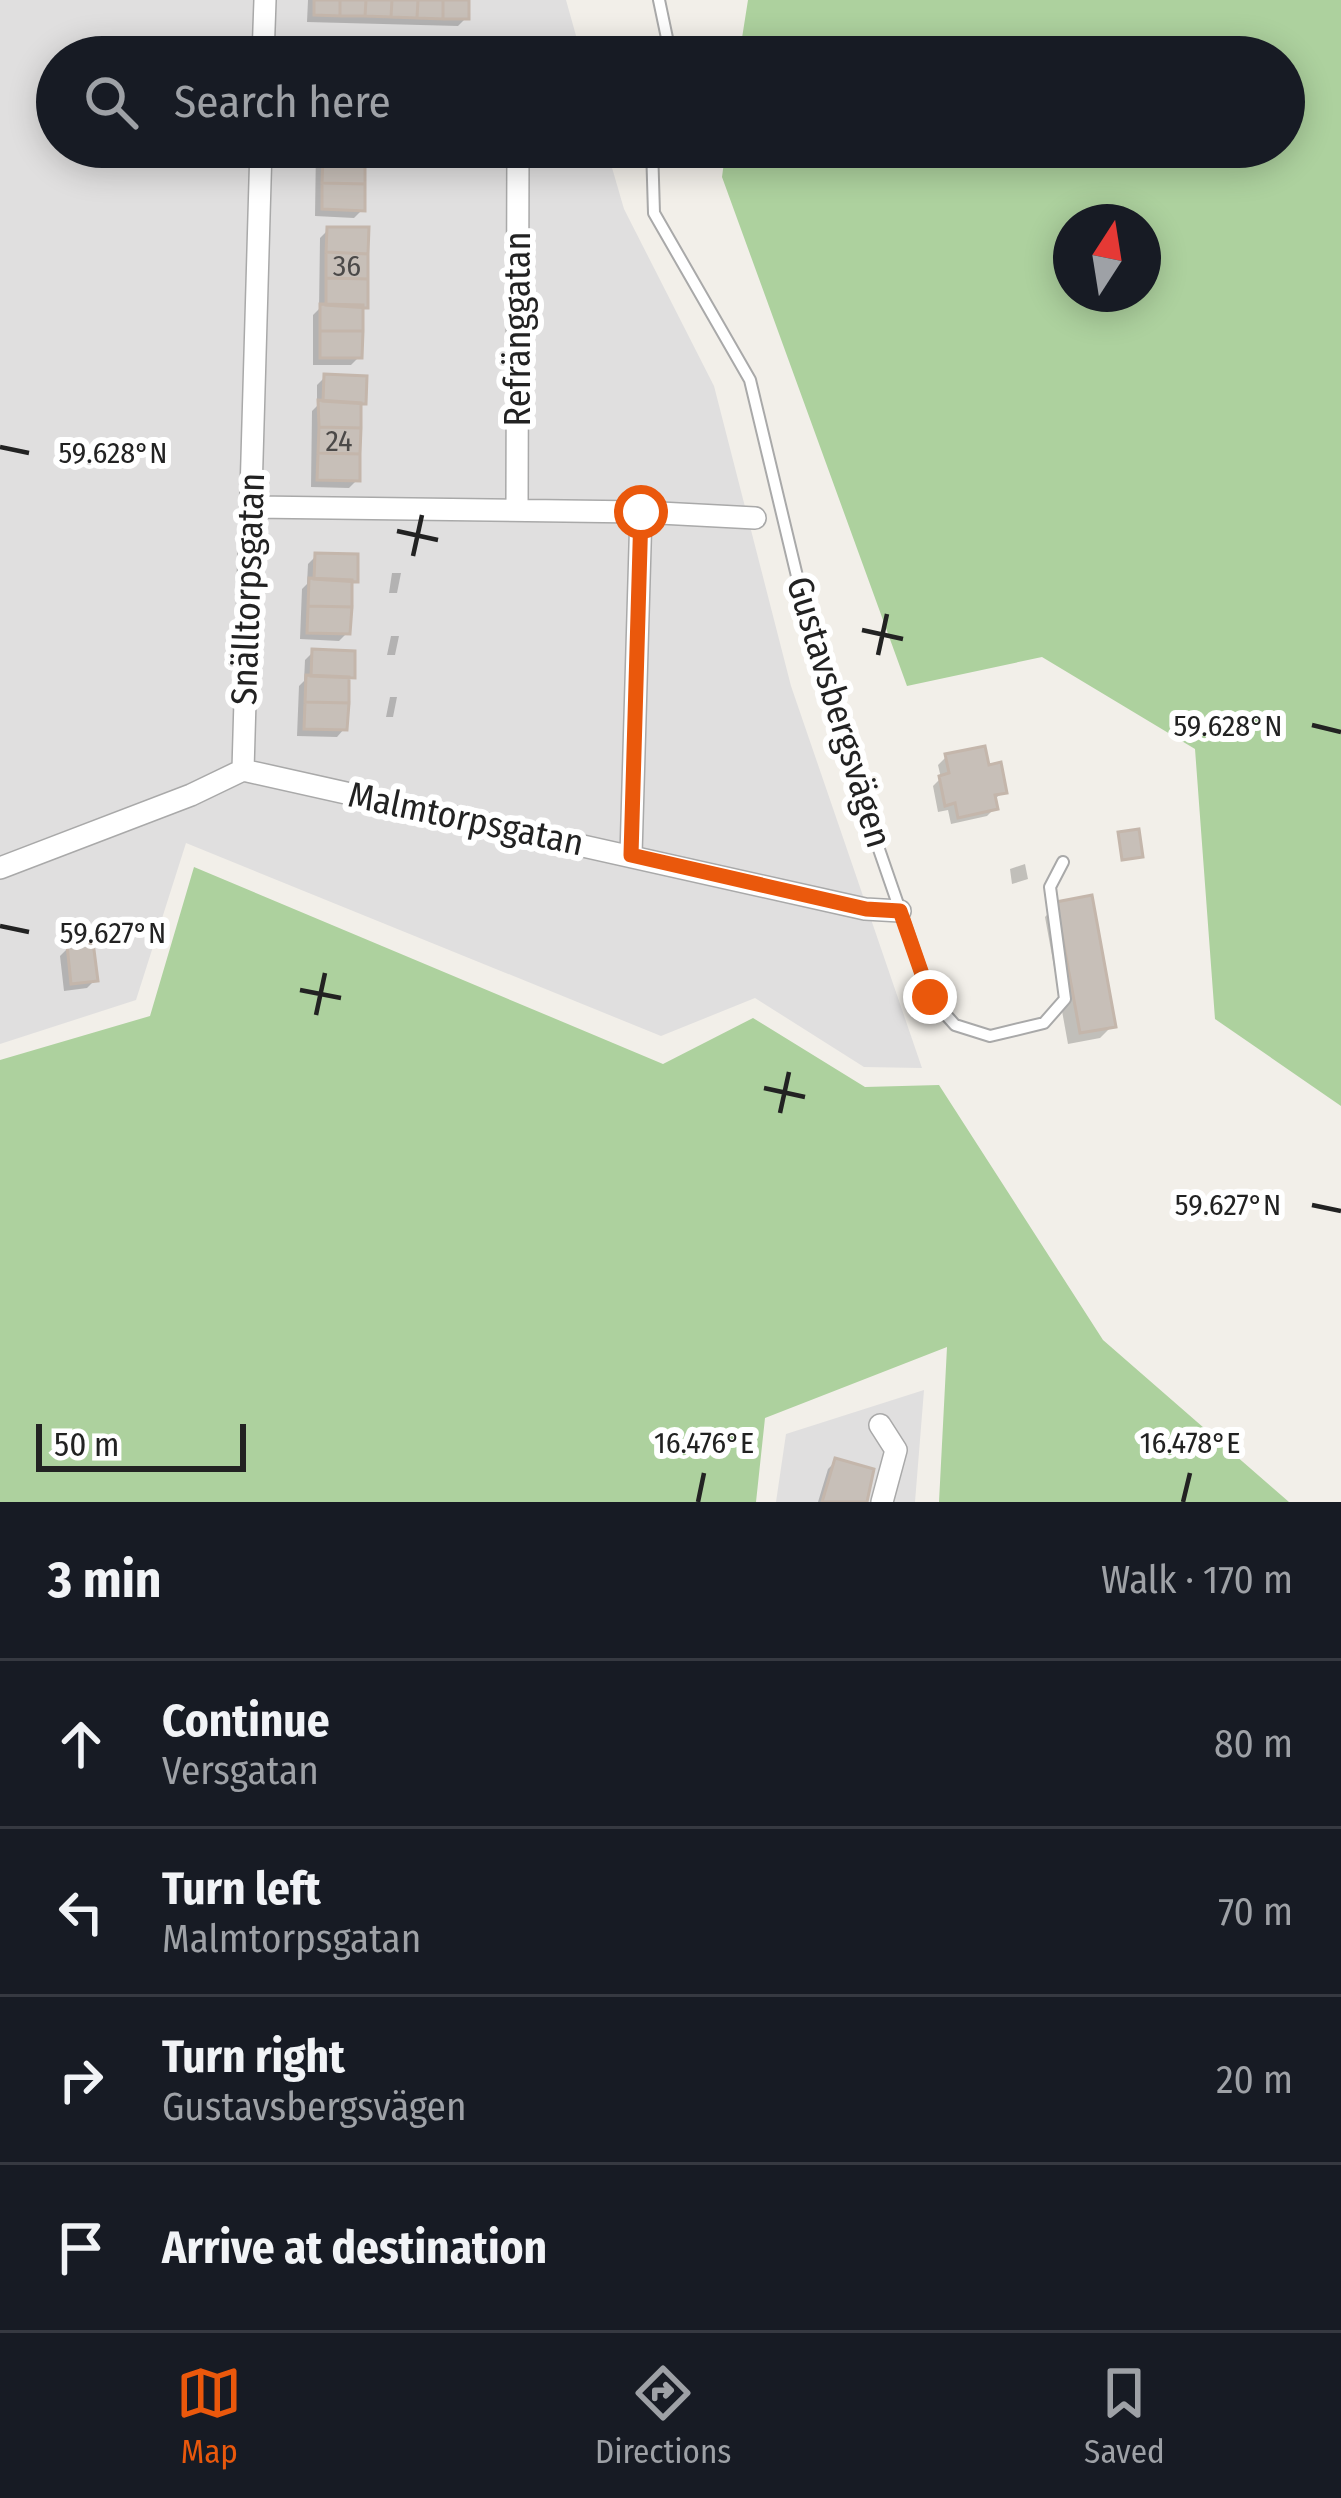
<!DOCTYPE html>
<meta charset="utf-8">
<style>
body{margin:0;font-family:"Fira Sans Condensed",sans-serif;background:#242831;color:#f1f3f6}
.compass{position:absolute;left:1053px;top:204px;width:108px;height:108px;border-radius:50%;background:#171b24;box-shadow:0 6px 30px #0003;rotate:12deg}
.scale{position:absolute;left:36px;bottom:30px;width:210px;box-sizing:border-box;padding-left:12px;border:6px solid #222;border-top:0;font-size:33px;line-height:42px;white-space:nowrap;color:#222;-webkit-text-stroke:9px #fff;paint-order:stroke}
.stop{position:absolute;width:36px;height:36px;margin:-27px;border:9px solid #ea580c;border-radius:50%;background:#fff}
.stop.end{background:#ea580c;border-color:#fff;box-shadow:0 3px 12px #0008}
.list{margin:0;padding:0;list-style:none}
h2{display:flex;justify-content:space-between;align-items:center;height:156px;margin:0;padding:0 48px;font-size:51px}
h2 small{font-size:39px;font-weight:400;color:#9ea1a6}
.list li{display:grid;grid-template-columns:78px 1fr auto;gap:36px;align-items:center;box-sizing:border-box;height:168px;padding:0 48px;border-top:3px solid #363941}
.list b{display:block;font-size:45px;white-space:nowrap}
.list p{margin:0;font-size:39px;white-space:nowrap;color:#9ea1a6}
.list em{font-size:39px;font-style:normal;color:#9ea1a6}
.icon{flex:none;width:66px;height:66px;fill:none;stroke:currentColor;stroke-width:2;stroke-linecap:round;stroke-linejoin:round}
.map{position:relative;flex:none;width:1341px;height:1502px;overflow:hidden}
.search{position:absolute;background:#171b24;box-shadow:0 6px 30px #0003;left:36px;right:36px;top:36px;height:132px;display:flex;align-items:center;gap:30px;box-sizing:border-box;padding:0 42px;border-radius:66px;color:#9ea1a6;font-size:45px}
.sheet{height:828px;background:#171b24}
nav{display:flex;justify-content:space-around;align-items:center;box-sizing:border-box;height:168px;border-top:3px solid #363941;background:#171b24;font-size:33px;color:#9ea1a6}
nav a{display:grid;justify-items:center;gap:6px}
nav .on{color:#ea580c}
.map>svg:first-child{display:block}
</style>
<div class="map">
<svg width="1341" height="1502" viewBox="0 0 1341 1502">
<rect width="100%" height="100%" fill="#f2efe9"/>
<!-- residential -->
<path fill="#e0dfdf" d="M0 0H566L582 57H57V147H606L624 209 714 386 791 686 922 1068 864 1067 755 998 661 1036 186 843 136 1000 0 1044Z
M924 1390 915 1502H776L786 1434Z"/>
<!-- forest -->
<path fill="#add19e" fill-rule="evenodd" d="M748 0H1341V1106L1215 1019 1195 749 1042 657 907 686 722 177 726 147H1284V57H739ZM1071 222H1143V294H1071Z
M194 867 663 1064 753 1018 865 1087 939 1085 1103 1340 1289 1502H939L947 1347 765 1418 756 1502H0V1060L150 1016Z"/>
<!-- shadow -->
<path fill="#0003" d="M308 0H466V18L458 26 307 22Z
M316 147H362V210L354 218 315 216Z
M328 230 365 306 360 311 359 357 351 365H313V315L319 309 320 238Z
M325 377 363 403 358 408 357 480 349 488 311 487 312 411 317 406V385Z
M316 556 355 580 349 586 347 633 339 641 300 639 302 589 307 584 308 564Z
M392 573H401L397 593H389Z
M391 636H399L395 655H387Z
M313 652 352 677 346 683 344 729 337 737 297 736 299 686 304 681 305 660Z
M390 697H397L393 717H386Z
M946 757 986 769 1004 792 993 800 995 808 987 816 951 824 948 810 938 812 933 786 941 778 938 765Z
M1025 864 1028 879 1012 884 1010 869Z
M1057 904 1113 1025 1100 1038 1068 1044 1045 917Z
M68 948 95 980 87 988 64 991 60 956Z
M836 1461 861 1502H818L828 1469Z"/>
<!-- building -->
<path fill="#c7bfb8" stroke="#c4b6ab" stroke-width="3" d="M314 0H340V16L314 15Z
M340 0H366L365 16H340Z
M366 0H392L391 17 365 16Z
M392 0H418L417 18 391 17Z
M418 0H443V19L417 18Z
M443 0H469V19H443Z
M323 147H366L365 158 323 156Z
M323 156 365 158V184L322 183Z
M322 183 365 184V211L322 209Z
M327 227H369L368 254 326 252Z
M326 252 368 254V279L326 278Z
M326 278 368 279V308L326 305Z
M320 304 363 305V331H320Z
M320 331H363L362 358H320Z
M324 374 367 376 366 404 323 401Z
M318 400 361 403V428L319 427Z
M319 427 361 428 360 454 318 453Z
M318 453 360 454V481L317 480Z
M315 553 358 554V582L314 579Z
M309 578 352 580V607L308 606Z
M308 606 352 607 350 634 307 633Z
M312 649 355 651V678L311 676Z
M306 675 349 677V703L305 702Z
M305 702 349 703 347 730 304 729Z
M985 746 989 765 1001 762 1007 793 995 795 998 809 958 818 955 803 945 806 939 776 949 773 945 754Z
M1139 829 1143 857 1122 860 1118 832Z
M1092 895 1116 1027 1080 1033 1056 902Z
M93 942 98 981 71 984 67 945Z
M835 1458 874 1469 867 1502H822Z"/>
<g fill="none" stroke-linecap="round" stroke-linejoin="round">
<defs>
<path id="lane" d="M659 0 671 57
M652 147 654 213 750 380 825 693 930 997 955 1025 990 1036 1044 1023 1065 999 1050 887 1063 862"/>
<path id="street" d="M264 55 293 57
M263 57 265 0
M250 507 641 512 755 518
M517 510 518 147
M243 770 865 909 900 911
M243 770 261 147
M631 855 641 512
M0 868 191 795 243 770
M880 1425 896 1450 882 1502"/>
</defs>
<!-- lane casing -->
<use href="#lane" stroke="#a9a9a9" stroke-width="14"/>
<!-- street casing -->
<use href="#street" stroke="#a9a9a9" stroke-width="24"/>
<!-- lane -->
<use href="#lane" stroke="#fff" stroke-width="10"/>
<!-- street -->
<use href="#street" stroke="#fff" stroke-width="21"/>
</g>
<g fill="none" stroke-linecap="round" stroke-linejoin="round">
<!-- route -->
<path stroke="#ea580c" stroke-width="15" d="M641 512 631 855 866 909 900 911 930 997"/>
</g>
<!-- ticks -->
<path fill="none" stroke="#222" stroke-width="4.5" d="M0 447 29 453M397 531 438 540M413 556 422 515M862 630 903 639M878 655 887 614M1312 725 1341 732M0 926 29 932M300 990 341 998M316 1015 325 973M764 1088 805 1097M780 1113 789 1072M1312 1205 1341 1211M698 1502 704 1473M1183 1502 1190 1473"/>
<g text-anchor="middle" dominant-baseline="central" stroke-width="12" stroke-linejoin="round" paint-order="stroke">
<!-- number labels -->
<g font-size="30" fill="#4b4948">
<text x="347" y="266">36</text>
<text x="339" y="441">24</text>
</g>
<!-- street labels -->
<g font-size="36" fill="#222" stroke="#fff">
<text transform="translate(518 329) rotate(-90)">Refränggatan</text>
<text transform="translate(248 589) rotate(-88)">Snälltorpsgatan</text>
<text transform="translate(839 712) rotate(73)">Gustavsbergsvägen</text>
<text transform="translate(466 819) rotate(12)">Malmtorpsgatan</text>
</g>
</g>
<g font-size="30" text-anchor="middle" fill="#222" stroke="#fff" stroke-width="12" stroke-linejoin="round" paint-order="stroke">
<text x="113" y="463">59.628°N</text>
<text x="1228" y="736">59.628°N</text>
<text x="113" y="943">59.627°N</text>
<text x="1228" y="1215">59.627°N</text>
<text x="704" y="1453">16.476°E</text>
<text x="1190" y="1453">16.478°E</text>
</g>
</svg>
<svg class="compass" viewBox="-18 -18 36 36"><path d="M0-13l5 13h-10z" fill="#e53935"/><path d="M0 13l5-13h-10z" fill="#9ea1a6"/></svg>
<div class="scale">50 m</div>
<div class="stop" style="left:641px;top:512px"></div>
<div class="stop end" style="left:930px;top:997px"></div>
<div class="search"><svg class="icon" aria-label="search" viewBox="0 0 24 24"><circle cx="10" cy="10" r="6"/><path d="M15 15l6 6"/></svg>Search here</div>
</div>
<section class="sheet">
<h2>3 min<small>Walk · 170 m</small></h2>
<ul class="list">
<li><svg class="icon" aria-label="ahead" viewBox="0 0 24 24"><path d="M12 20V5M6 11l6-6 6 6"/></svg><div><b>Continue</b><p>Versgatan</p></div><em>80 m</em></li>
<li><svg class="icon" aria-label="left" viewBox="0 0 24 24"><path d="M17 20v-9H6M10 6l-5 5 5 5"/></svg><div><b>Turn left</b><p>Malmtorpsgatan</p></div><em>70 m</em></li>
<li><svg class="icon" aria-label="right" viewBox="0 0 24 24"><path d="M7 20v-9h11M14 6l5 5-5 5"/></svg><div><b>Turn right</b><p>Gustavsbergsvägen</p></div><em>20 m</em></li>
<li><svg class="icon" aria-label="arrive" viewBox="0 0 24 24"><path d="M6 21V4h12l-3 4 3 4H6"/></svg><div><b>Arrive at destination</b></div></li>
</ul>
</section>
<nav>
<a class="on"><svg class="icon" aria-label="map" viewBox="0 0 24 24"><path d="M3 6l6-2 6 2 6-2v14l-6 2-6-2-6 2zM9 4v14M15 6v14"/></svg>Map</a>
<a><svg class="icon" aria-label="directions" viewBox="0 0 24 24"><path d="M12 3l9 9-9 9-9-9zM9 14v-3h6M13 9l2 2-2 2"/></svg>Directions</a>
<a><svg class="icon" aria-label="saved" viewBox="0 0 24 24"><path d="M7 4h10v16l-5-4-5 4z"/></svg>Saved</a>
</nav>
